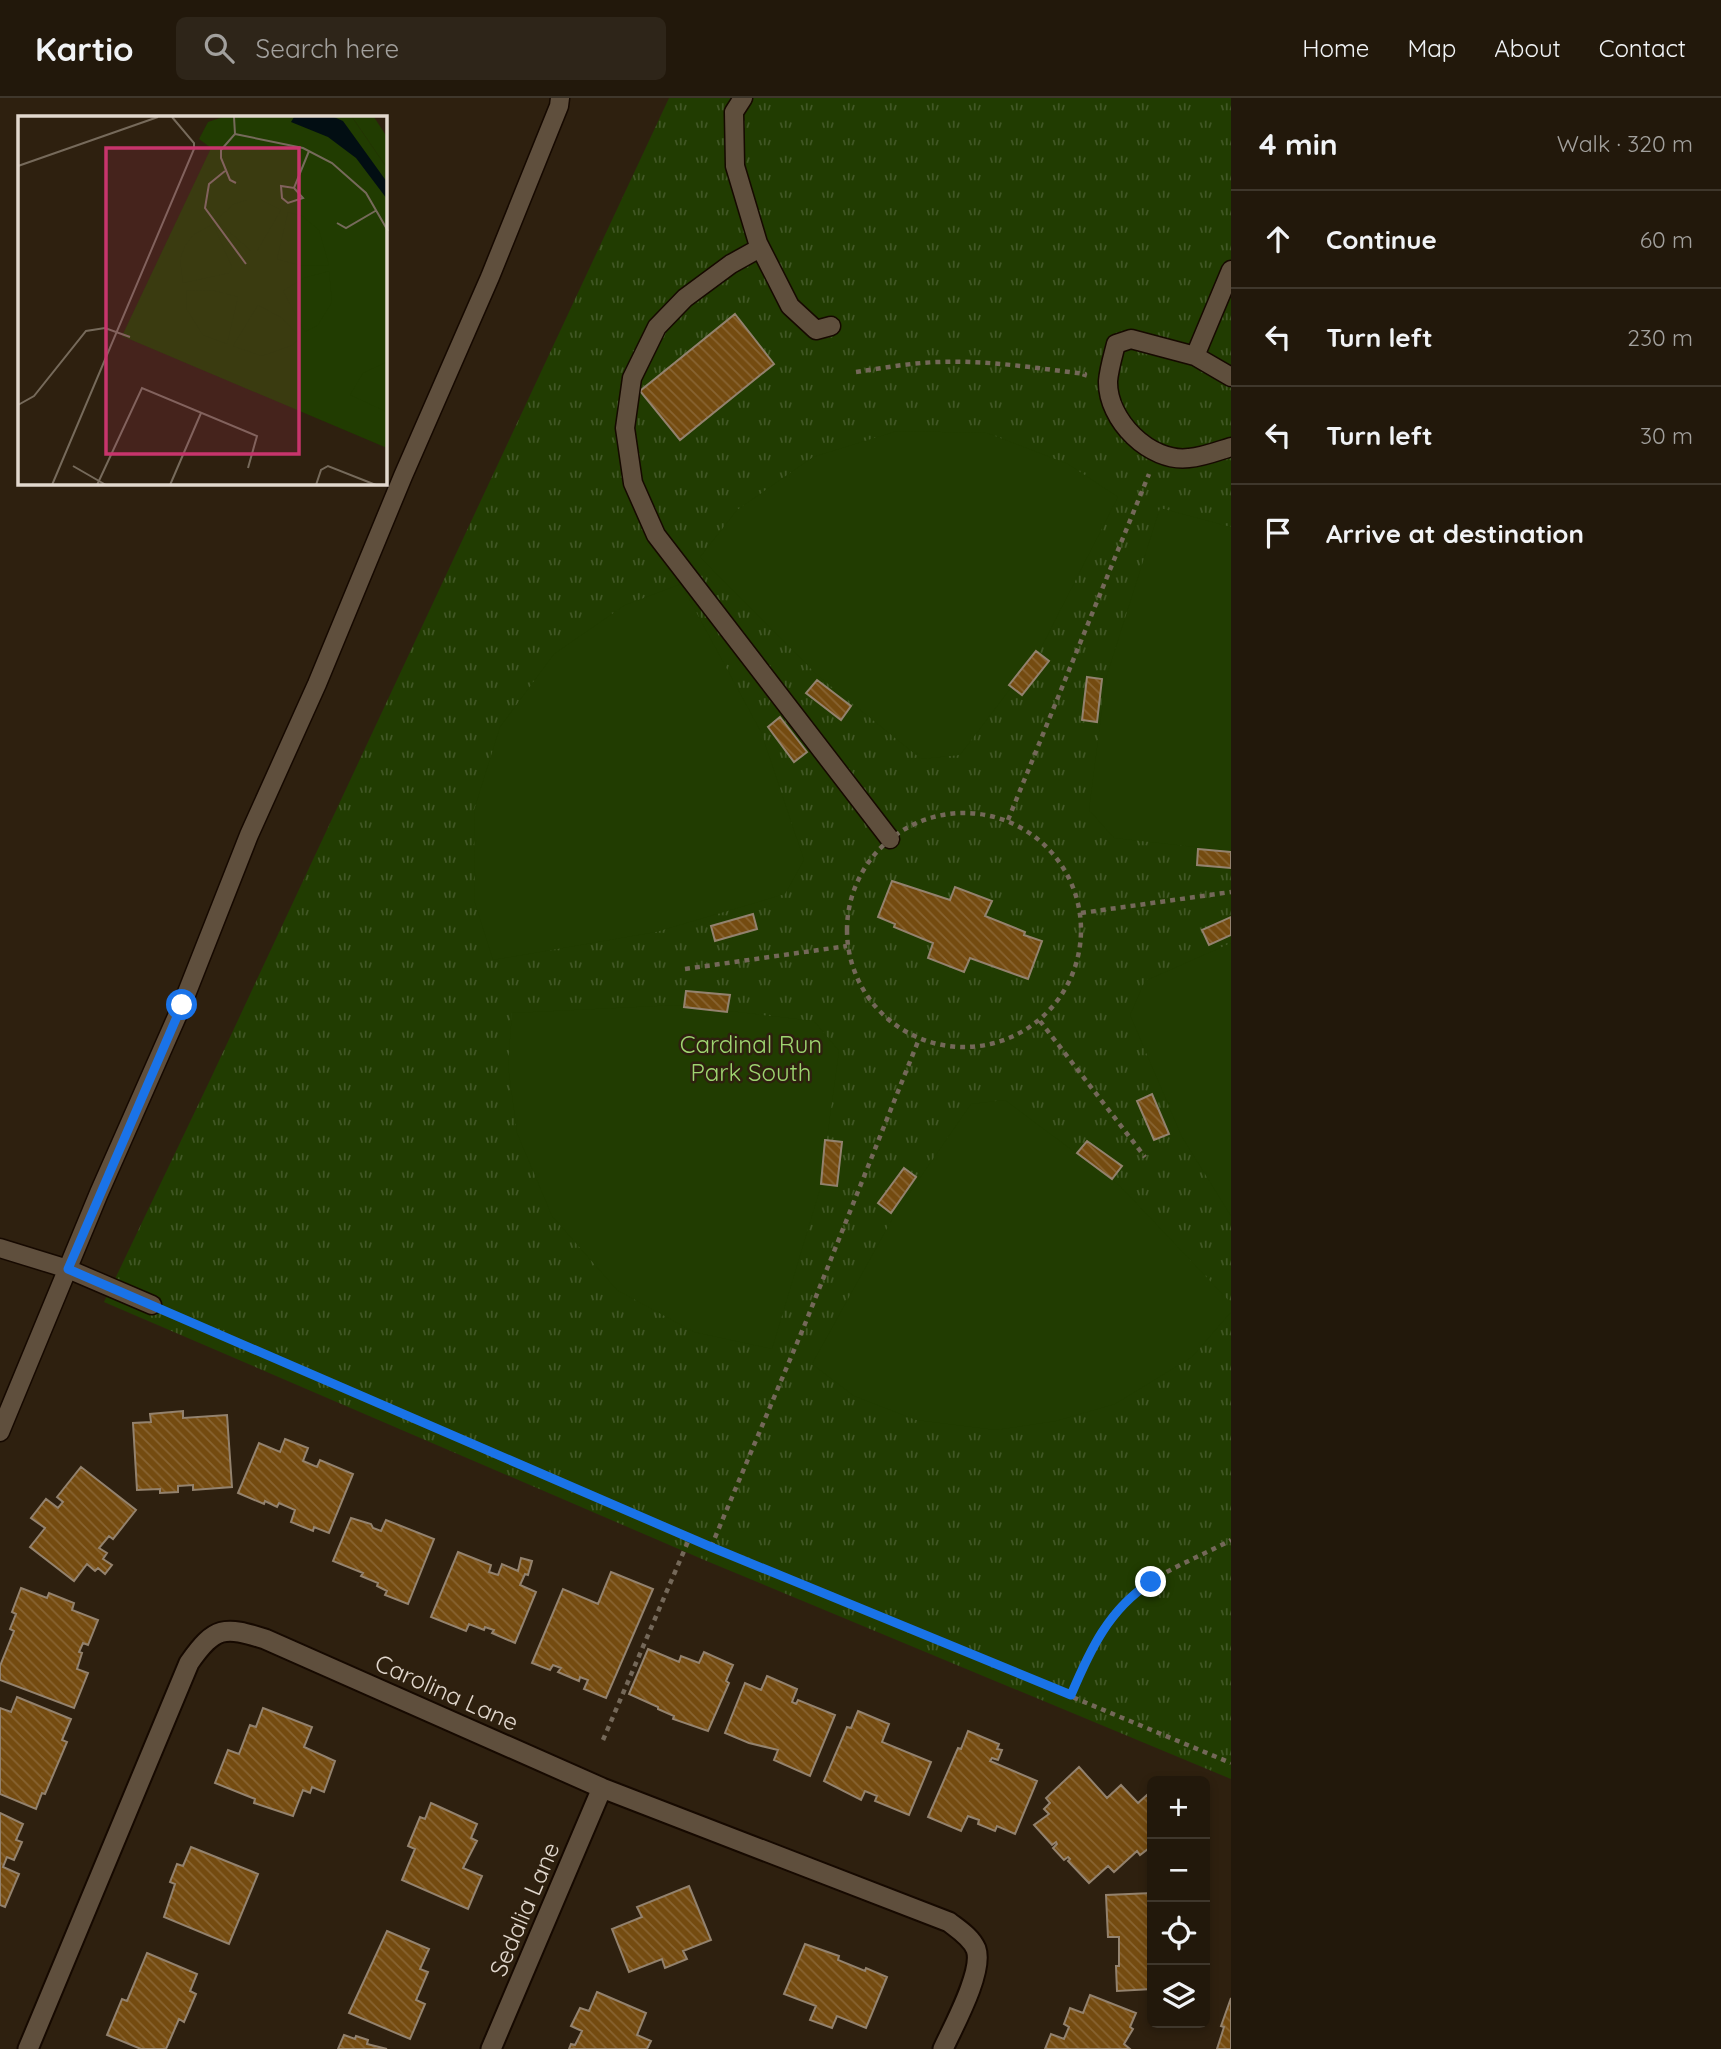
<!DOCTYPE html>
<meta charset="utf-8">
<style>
body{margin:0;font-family:Quicksand,sans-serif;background:#2e2519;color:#f1f3f6}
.controls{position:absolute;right:21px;bottom:21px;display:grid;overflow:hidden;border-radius:10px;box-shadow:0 4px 10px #0003}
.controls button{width:63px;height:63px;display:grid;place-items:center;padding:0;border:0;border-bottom:2px solid #3f372c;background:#22180b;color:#f1f3f6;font:35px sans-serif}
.stop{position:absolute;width:21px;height:21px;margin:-16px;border:5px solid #1a73e8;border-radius:50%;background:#fff}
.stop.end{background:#1a73e8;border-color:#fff;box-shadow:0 2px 7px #0008}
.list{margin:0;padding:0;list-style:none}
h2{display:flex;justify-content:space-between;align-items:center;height:91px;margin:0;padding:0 28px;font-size:30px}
h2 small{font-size:23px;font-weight:400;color:#a2a09d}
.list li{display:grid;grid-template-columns:46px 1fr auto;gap:21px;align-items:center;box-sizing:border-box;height:98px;padding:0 28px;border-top:2px solid #3f372c}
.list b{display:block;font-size:26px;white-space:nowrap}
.list em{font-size:23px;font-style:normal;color:#a2a09d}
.icon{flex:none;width:38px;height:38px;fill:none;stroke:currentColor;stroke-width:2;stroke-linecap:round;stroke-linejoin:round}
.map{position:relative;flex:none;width:1231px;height:1951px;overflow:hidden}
header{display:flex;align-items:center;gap:42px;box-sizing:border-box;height:98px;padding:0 35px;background:#22180b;border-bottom:2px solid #3f372c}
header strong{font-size:33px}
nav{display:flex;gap:38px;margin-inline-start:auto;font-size:24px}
.search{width:490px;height:63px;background:#2e2519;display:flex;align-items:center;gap:18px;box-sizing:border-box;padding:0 24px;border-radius:10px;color:#a2a09d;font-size:26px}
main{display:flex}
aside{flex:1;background:#22180b}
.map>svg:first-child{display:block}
</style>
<header>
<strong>Kartio</strong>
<div class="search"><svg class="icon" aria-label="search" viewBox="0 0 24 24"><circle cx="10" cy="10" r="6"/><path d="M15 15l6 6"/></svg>Search here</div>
<nav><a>Home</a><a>Map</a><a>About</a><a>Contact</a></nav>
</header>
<main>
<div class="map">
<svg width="1231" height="1951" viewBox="0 0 1231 1951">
<defs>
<pattern id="park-tufts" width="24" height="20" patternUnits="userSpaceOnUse" patternTransform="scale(1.75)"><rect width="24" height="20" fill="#213c01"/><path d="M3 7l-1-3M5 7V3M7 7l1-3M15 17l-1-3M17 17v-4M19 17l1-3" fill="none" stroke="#415725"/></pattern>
<pattern id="building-back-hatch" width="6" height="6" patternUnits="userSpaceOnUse" patternTransform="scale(1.75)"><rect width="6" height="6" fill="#744b10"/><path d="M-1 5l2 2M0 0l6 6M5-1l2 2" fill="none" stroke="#886432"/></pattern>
</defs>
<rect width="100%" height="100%" fill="#2e200f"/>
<!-- park -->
<path fill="url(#park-tufts)" d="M669 0H1231V1681L709 1464 104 1204 210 982Z"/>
<!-- pitch -->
<path fill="#213c01" d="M897 333 987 335 1068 366 1118 399 1041 550 960 657 921 661 817 577 700 459 737 412 813 359Z
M1160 410 1231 429V753L1114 740 1089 712 1106 580Z
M681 486 761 634 804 762 785 796 656 834 493 862 475 805 474 712 500 629 554 556 625 507Z
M1231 845V1118L1182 1039 1130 917 1145 883Z
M678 907 814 923 839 953 820 1091 772 1251 694 1234 617 1192 552 1118 517 1035 508 967 512 915Z
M1005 1002 1120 1088 1231 1205V1214L1192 1259 1115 1306 1056 1323 996 1332 916 1322 854 1298 812 1266 895 1116 971 1006Z"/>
<!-- building -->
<path fill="url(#building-back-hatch)" stroke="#93826e" stroke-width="2" d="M735 216 774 266 680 342 640 293Z
M1036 553 1049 563 1022 597 1009 587Z
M1087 579 1102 581 1097 624 1082 622Z
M817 582 851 608 841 622 806 595Z
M780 619 807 654 794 664 768 629Z
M1198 751 1231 754V770L1197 767Z
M892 783 950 802 955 789 992 803 985 818 1025 834 1024 837 1042 843 1028 881 970 860 964 874 928 860 933 845 894 829 895 826 878 819Z
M753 816 757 831 715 843 711 828Z
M1231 819V837L1209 847 1202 832Z
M686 893 730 897 727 914 684 909Z
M1152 996 1169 1036 1154 1042 1137 1003Z
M825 1042 842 1044 837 1088 821 1086Z
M1087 1043 1122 1068 1112 1081 1077 1055Z
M904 1070 916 1079 891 1115 878 1105Z
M183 1313V1320L227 1317 232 1389 193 1392V1387L178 1388V1394L160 1395V1391L137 1392 133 1325 151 1324 150 1316Z
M285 1341 308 1350 303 1363 317 1369 320 1362 353 1376 329 1435 314 1429 313 1433 291 1424 295 1412 279 1405 277 1409 265 1403 264 1406 238 1395 259 1345 280 1354Z
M81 1369 136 1412 113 1441 109 1438 99 1450 107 1455 103 1461 112 1467 105 1476 98 1470 95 1473 87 1466 74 1483 30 1449 45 1430 31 1420 46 1401 58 1410 63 1404 57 1399Z
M351 1420 371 1426 373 1430 381 1433 386 1422 434 1441 408 1506 385 1497 387 1493 377 1488 378 1485 361 1478 363 1475 333 1463Z
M458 1454 491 1467 489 1474 498 1477 502 1466 518 1473 521 1460 532 1463 528 1477 525 1476 520 1487 536 1494 515 1545 492 1535 494 1532 485 1529 484 1532 469 1526 466 1533 431 1519Z
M611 1474 653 1491 606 1600 584 1591 588 1582 580 1579 579 1583 558 1574 561 1570 553 1567 550 1572 532 1565 563 1491 598 1506Z
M21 1490 47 1500 49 1495 74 1505 72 1512 98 1522 88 1547 83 1545 79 1554 82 1555 77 1571 88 1575 74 1610 0 1582V1568L14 1533 10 1531 16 1516 12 1514Z
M648 1551 679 1564 681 1558 699 1565 704 1554 733 1567 726 1583 729 1585 708 1633 673 1621 674 1618 658 1611V1609L629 1596Z
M767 1578 797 1591 792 1604 796 1606 798 1602 835 1617 810 1678 774 1662 778 1652 749 1645 725 1635 745 1585 761 1592Z
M17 1599 71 1621 62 1642 67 1644 45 1696 42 1695 36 1711 0 1696V1610L11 1614Z
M263 1610 312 1629 304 1649 335 1663 324 1694 312 1689 310 1695 303 1692 293 1718 254 1705 255 1701 215 1685 228 1652 239 1656 250 1627 256 1629Z
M858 1613 889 1626 882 1644 931 1664 909 1717 875 1703 877 1698 865 1693 861 1702 824 1683 847 1629 851 1630Z
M968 1633 999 1646 997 1651 1002 1652 998 1662 992 1660 990 1663 1037 1683 1015 1736 997 1728 995 1733 978 1726 979 1722 968 1718 961 1733 928 1719 958 1650 961 1651Z
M1079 1669 1107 1700 1121 1687 1138 1705 1147 1697 1152 1703V1756L1148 1751 1140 1757 1137 1753 1114 1774 1108 1768 1089 1785 1068 1763 1070 1761 1068 1759 1064 1762 1053 1750 1057 1746 1056 1744 1052 1747 1034 1727 1049 1716 1044 1711 1050 1705 1046 1700Z
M431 1705 477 1726 471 1740 477 1743 463 1770 482 1778 468 1811 402 1782 415 1751 408 1748 420 1719 425 1721Z
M0 1715 23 1726 16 1742 22 1744 14 1762 7 1759 3 1769 19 1776 5 1809 0 1807Z
M191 1749 258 1776 229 1846 164 1819 175 1786 170 1784 177 1766 183 1768Z
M689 1788 711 1842 683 1853 687 1861 665 1870 662 1861 629 1874 612 1831 642 1819 637 1809Z
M1152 1795V1891L1117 1893 1116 1868H1119V1839H1108L1106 1797Z
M387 1833 429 1851 420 1871 428 1874 416 1902 425 1906 410 1941 349 1915Z
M805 1846 839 1858 838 1862 865 1873 866 1870 887 1879 866 1930 837 1918 832 1930 810 1922 816 1908 784 1896Z
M147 1855 197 1876 190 1893 196 1896 184 1924 179 1921 166 1951H141L107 1937 122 1901 127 1903Z
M597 1894 646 1915 637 1937 651 1943 647 1951H569L571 1946 575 1947 582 1933 571 1928 580 1910 589 1913Z
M1090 1897 1136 1915 1130 1929 1133 1931 1124 1946 1130 1951H1045L1051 1936 1064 1941 1069 1929 1064 1926 1070 1910 1083 1915Z
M1231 1900V1951H1217L1224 1929 1221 1928Z
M344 1937 355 1941 356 1938 368 1942 367 1946 387 1951H338Z"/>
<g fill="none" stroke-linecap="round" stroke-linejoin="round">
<defs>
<path id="service" d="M743 0 734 14 735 68 758 145 790 208 816 232 831 228
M760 150 731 166 685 200 657 229 632 280 625 330 633 385 656 437 890 741
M1195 258 1231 172
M1231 279 1195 258 1131 241 1116 246C1113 258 1109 271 1108 283 1107 322 1150 365 1189 360 1203 359 1218 353 1231 349
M0 1150 68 1171 152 1207
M0 1334 99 1095 182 907 249 737 317 586 403 378 490 179 559 8 560 0"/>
<path id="minor" d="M28 1951 189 1565C215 1528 224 1528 265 1541L602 1690 949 1824C958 1831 971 1839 976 1851 984 1873 953 1929 943 1951
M491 1951 602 1690"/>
</defs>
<!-- service casing -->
<use href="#service" stroke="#160900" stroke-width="21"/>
<!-- minor casing -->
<use href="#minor" stroke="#160900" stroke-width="23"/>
<!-- path -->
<path stroke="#746859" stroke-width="4.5" stroke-dasharray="5 5" stroke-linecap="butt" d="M856 274C883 270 910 265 938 264 987 262 1036 270 1085 276L1084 279
M847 832a117 117 0 1 1 234 0a117 117 0 1 1-234 0Z
M1008 722 1149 376
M1081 815 1231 794
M685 871 847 848
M1040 923 1145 1059
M172 1215 711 1449 1231 1665
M711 1449 805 1226 919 941
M1071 1597C1083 1569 1095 1540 1113 1516 1139 1481 1194 1462 1231 1442
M603 1642 690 1439"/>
<!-- service -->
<use href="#service" stroke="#5f4f3d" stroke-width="18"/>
<!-- minor -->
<use href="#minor" stroke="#5f4f3d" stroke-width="19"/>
</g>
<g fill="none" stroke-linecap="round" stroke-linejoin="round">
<!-- route -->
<path stroke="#1a73e8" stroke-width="9" d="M182 907 68 1171 711 1449 1071 1597C1090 1552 1109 1511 1151 1484"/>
</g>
<g text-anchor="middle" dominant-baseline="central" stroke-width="5" stroke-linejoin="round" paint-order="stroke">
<!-- park labels -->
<g font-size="24" fill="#9ed470" stroke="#2e200f">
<text x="751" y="946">Cardinal Run<tspan x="751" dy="28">Park South</tspan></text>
</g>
<!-- street labels -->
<g font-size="24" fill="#e2d8ce" stroke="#2e200f">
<text transform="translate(447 1594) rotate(24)">Carolina Lane</text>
<text transform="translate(524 1811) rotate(-67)">Sedalia Lane</text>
</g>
</g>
<!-- overview -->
<g transform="translate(18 18)">
<rect width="369" height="369" fill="#2e200f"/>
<path d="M334 1H356L369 21V52Z" fill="#213c01"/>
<path d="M205 1H334L369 52V332L104 220 193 32 181 23 190 6Z" fill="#213c01"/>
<path d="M229 84H243L263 94 239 135H233L198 104 216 88ZM270 96 284 100 301 114 311 149 284 150 259 143ZM195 108 214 151 211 157 165 167 162 143 167 130 175 119ZM311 155 314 186 300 209 287 216 265 175 286 162ZM194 174 220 181 209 228 185 219 169 194 168 175ZM240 189 264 202 282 221 275 229 244 240 215 230ZM369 246V296L332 279 345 257Z" fill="#213c01"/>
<path d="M276 1H316L325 5 369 66V83L338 42 310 21 273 6Z" fill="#020e13"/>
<path fill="none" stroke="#766a5b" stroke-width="2" d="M216 1 217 18 203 34V42L212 64 218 67M217 18 285 32 314 47 348 77 370 115M0 50 140 1M207 55 191 68 187 92 228 148M276 72 285 82 270 87 264 82 263 70 276 72 291 35M319 107 328 112 359 94M0 289 16 280 68 215 87 212 112 221M55 350 88 369M34 369 176 33V27L154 1M79 369 124 272 239 320 230 352M152 369 183 297M298 369 303 354 310 350 358 369"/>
<path fill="#c7356c" fill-opacity="0.15" stroke="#c7356c" stroke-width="3.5" d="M88 32H281V338H88Z"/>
<rect width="369" height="369" fill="none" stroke="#e2d8ce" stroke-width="3.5"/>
</g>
</svg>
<div class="controls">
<button>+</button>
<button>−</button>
<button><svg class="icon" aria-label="locate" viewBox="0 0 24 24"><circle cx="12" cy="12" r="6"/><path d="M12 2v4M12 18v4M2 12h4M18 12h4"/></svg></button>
<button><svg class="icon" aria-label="layers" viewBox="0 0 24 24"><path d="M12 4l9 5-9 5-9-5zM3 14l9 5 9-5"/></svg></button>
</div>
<div class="stop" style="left:182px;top:907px"></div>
<div class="stop end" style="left:1151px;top:1484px"></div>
</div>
<aside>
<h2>4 min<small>Walk · 320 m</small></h2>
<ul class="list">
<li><svg class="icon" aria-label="ahead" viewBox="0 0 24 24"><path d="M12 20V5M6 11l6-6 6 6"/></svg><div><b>Continue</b></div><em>60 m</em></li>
<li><svg class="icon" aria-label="left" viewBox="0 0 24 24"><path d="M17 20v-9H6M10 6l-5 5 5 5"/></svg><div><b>Turn left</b></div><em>230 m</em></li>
<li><svg class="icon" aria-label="left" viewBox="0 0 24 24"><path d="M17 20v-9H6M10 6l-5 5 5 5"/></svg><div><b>Turn left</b></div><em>30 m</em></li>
<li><svg class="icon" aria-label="arrive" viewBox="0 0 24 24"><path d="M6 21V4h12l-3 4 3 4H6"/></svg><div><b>Arrive at destination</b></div></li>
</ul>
</aside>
</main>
